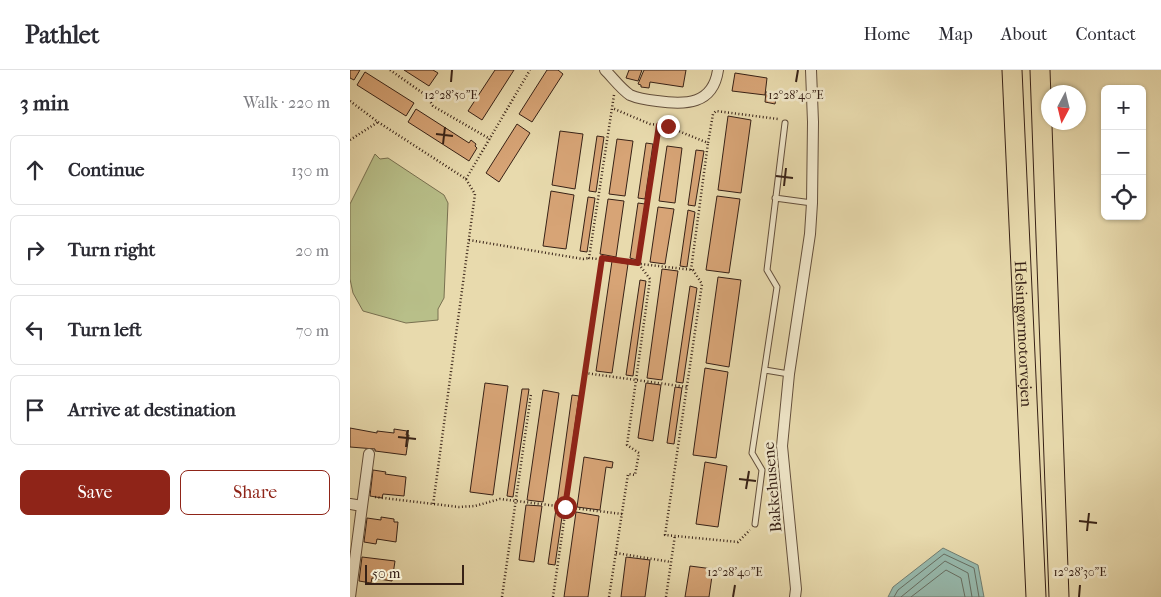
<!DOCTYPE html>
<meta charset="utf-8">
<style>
body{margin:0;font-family:"IM FELL French Canon",serif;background:#f2f2f3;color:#2b2b33}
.controls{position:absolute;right:15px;top:15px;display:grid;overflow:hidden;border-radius:8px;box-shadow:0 1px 4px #0004}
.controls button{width:45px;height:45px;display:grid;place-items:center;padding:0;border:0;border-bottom:1px solid #e1e1e2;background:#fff;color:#2b2b33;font:25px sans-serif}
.compass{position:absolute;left:691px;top:15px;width:45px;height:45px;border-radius:50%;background:#fff;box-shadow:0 1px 4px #0004;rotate:187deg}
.scale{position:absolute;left:15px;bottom:12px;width:99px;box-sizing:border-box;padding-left:5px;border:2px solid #372116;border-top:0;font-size:14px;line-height:18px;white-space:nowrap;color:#372116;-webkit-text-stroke:4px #f0e7ca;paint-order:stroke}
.stop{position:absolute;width:15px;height:15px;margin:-11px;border:4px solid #8f2418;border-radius:50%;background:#fff}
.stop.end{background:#8f2418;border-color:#fff;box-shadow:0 1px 5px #0008}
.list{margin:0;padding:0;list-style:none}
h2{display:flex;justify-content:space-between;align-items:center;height:65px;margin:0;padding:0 20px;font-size:21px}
h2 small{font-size:16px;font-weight:400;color:#7c7c81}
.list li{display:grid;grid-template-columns:32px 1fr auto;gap:15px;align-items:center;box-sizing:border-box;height:70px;margin:0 10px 10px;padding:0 10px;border:1px solid #e1e1e2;border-radius:8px}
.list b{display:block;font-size:19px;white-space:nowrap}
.list em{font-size:16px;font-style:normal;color:#7c7c81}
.actions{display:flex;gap:10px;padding:15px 20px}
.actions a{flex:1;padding:11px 0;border:1px solid #8f2418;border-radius:8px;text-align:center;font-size:18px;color:#8f2418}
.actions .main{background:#8f2418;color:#fff}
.icon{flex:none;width:28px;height:28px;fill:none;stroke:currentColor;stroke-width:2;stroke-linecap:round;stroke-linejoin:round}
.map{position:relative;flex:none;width:811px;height:527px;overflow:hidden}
header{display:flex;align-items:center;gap:30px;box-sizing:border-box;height:70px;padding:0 25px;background:#fff;border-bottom:1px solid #e1e1e2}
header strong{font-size:24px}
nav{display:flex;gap:28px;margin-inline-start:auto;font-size:18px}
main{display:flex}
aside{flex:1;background:#fff}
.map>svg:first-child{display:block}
</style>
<header>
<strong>Pathlet</strong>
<nav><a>Home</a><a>Map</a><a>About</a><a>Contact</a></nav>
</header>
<main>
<aside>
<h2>3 min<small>Walk · 220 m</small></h2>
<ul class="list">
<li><svg class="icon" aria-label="ahead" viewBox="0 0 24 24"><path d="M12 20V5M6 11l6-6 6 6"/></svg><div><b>Continue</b></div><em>130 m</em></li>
<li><svg class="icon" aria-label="right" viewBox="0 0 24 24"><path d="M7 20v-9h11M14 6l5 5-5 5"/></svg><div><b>Turn right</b></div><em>20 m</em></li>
<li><svg class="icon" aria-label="left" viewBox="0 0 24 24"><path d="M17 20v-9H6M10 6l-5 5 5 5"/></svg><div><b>Turn left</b></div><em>70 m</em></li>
<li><svg class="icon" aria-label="arrive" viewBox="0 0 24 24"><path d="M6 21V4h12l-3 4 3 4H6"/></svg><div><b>Arrive at destination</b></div></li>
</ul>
<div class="actions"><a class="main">Save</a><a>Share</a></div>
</aside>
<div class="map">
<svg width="811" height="527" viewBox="0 0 811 527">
<rect width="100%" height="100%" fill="#e8daad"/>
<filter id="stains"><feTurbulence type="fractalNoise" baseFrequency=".004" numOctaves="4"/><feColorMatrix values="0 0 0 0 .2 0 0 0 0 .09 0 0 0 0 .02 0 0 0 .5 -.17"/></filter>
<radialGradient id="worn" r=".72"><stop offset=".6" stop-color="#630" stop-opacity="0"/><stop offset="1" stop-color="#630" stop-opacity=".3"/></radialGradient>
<!-- green -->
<path fill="#b8bf89" stroke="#787050" d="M25 84 30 89 38 88 94 125 98 133 94 228 88 239V250L56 253 13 241 3 223 0 209V134Z"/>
<!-- water -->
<path fill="#97baae" stroke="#717d71" d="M593 478 628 495 634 527H538L543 517Z"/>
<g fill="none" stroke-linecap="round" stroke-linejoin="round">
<!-- shore -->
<path stroke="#676e62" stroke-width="1" d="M544 527 548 520 594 484 624 498 629 527
M551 527 595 491 618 503 622 527
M561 527 596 500 611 508 615 527"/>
</g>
<!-- building -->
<path fill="#d7a476" stroke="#372116" d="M0 0H10L4 10 0 8Z
M54 0H83L88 3 79 16Z
M145 0H164L132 50 118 41Z
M197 0H208L213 4 182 52 169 44Z
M279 0H292L288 11 276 8Z
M294 0H336L333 17 300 12 299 18 291 17V15L288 14Z
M15 2 64 33 56 46 7 15Z
M385 3 417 8 415 25 382 21Z
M416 22 427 23 425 34 415 32Z
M66 39 119 73 121 70 126 74 125 76 127 78 119 91 58 52Z
M378 46 401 50 391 123 368 120Z
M167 54 180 63 149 112 136 103Z
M210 61 233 64 225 119 202 115Z
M247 66 254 67 246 122 239 121Z
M267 69 283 71 275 126 259 124Z
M296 73 303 74 295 129 288 128Z
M317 76 332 78 325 133 309 131Z
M346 80 354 81 345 136 338 135Z
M201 121 224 125 216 179 193 176Z
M367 126 390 129 379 203 356 200Z
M238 127 245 128 237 182 230 181Z
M258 129 274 131 266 187 250 184Z
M288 133 295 134 287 190 280 188Z
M308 137 324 139 315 194 300 192Z
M338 140 345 142 337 197 330 196Z
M262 191 278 194 262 303 246 301Z
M312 199 328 201 312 310 297 308Z
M368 207 391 210 379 297 356 293Z
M290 210 296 211 283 306 276 305Z
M340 216 347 218 333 313 326 312Z
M355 298 378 302 366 388 343 385Z
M135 313 158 316 143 425 120 422Z
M296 313 311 315 303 371 288 368Z
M325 317 332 318 324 374 317 373Z
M172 319H179L163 427 157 426Z
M193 320 209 323 193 432 177 430Z
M222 325 229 326 214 435 207 434Z
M0 358 27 363V361L44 363V359L57 361 56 365H59L56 385 25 381V379L0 377Z
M234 387 263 392 262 398 256 397 250 440 227 437Z
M355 392 377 396 368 457 346 454Z
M23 400 36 402 35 404 56 407 54 426 33 424 32 428 20 426Z
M176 435 192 436 184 492 169 490Z
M206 439 213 440 205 495 198 494Z
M226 442 249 446 238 527H214Z
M31 447 44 449V452H48L46 472 27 469 26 474 14 472 17 448 31 450Z
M12 487 45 491 42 511 22 508 21 513 9 511Z
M276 487 300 490 295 527H271Z
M340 496 363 499 359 527H335Z"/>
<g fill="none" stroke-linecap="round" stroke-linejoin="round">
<defs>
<path id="service" d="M425 128 462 133
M415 300 439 304
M405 454 412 400 402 383 427 217 417 200 435 53"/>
<path id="minor" d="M255 0C263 8 271 19 280 25 289 29 298 30 307 31 335 35 363 35 368 0
M0 434 12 436
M0 527 19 384
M445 527 446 519 432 376 439 304 460 164 462 133 463 52 461 0"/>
<g id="motorway">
<path id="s1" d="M662 0 686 527"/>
<path d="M690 0 709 527"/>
</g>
</defs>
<!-- service casing -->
<use href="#service" stroke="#634f3c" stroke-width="7"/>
<!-- minor casing -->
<use href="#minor" stroke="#634f3c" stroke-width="12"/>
<!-- motorway casing -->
<use href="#motorway" stroke="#372116" stroke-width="21"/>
<!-- path -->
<path stroke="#372116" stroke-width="2.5" stroke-dasharray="1 2.5" stroke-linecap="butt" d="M40 0 77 26 83 36 140 69
M264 25 239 188 343 200 352 214 315 465 388 472 400 460
M0 31 28 52 116 109 125 124 83 435
M309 55 326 60 358 73 363 44 366 41 428 49
M0 70 28 52
M116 109 180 0
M119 170 233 189 239 188
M341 200 358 73
M235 303 337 317
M25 427 109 437 125 436 150 429 272 444
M266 483 321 492
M152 527 181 324
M203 527 252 188
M259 527 278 404 285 405 289 383 277 375 300 209 288 193 309 55 300 54 262 38
M316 527 325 465"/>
<!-- service -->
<use href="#service" stroke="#f0e7ca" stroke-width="5"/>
<!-- minor -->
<use href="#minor" stroke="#f0e7ca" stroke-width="10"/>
<!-- motorway -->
<use href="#motorway" stroke="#e8daad" stroke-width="19"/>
</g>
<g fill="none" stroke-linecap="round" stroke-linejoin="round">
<!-- route -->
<path stroke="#8f2418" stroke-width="6" d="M215 437 252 188 288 193 309 55 318 56"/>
</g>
<!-- ticks -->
<path fill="none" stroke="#372116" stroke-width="2" d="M101 12 102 0M446 12 448 0M86 64 103 66M93 74 95 57M426 106 443 108M434 116 436 98M48 367 66 369M56 377 58 360M389 409 406 411M396 419 399 401M729 451 747 453M737 461 739 443M383 527 385 515M729 527 730 515"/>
<g text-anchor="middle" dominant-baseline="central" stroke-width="5" stroke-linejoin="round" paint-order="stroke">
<!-- street labels -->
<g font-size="16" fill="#372116" stroke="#f0e7ca">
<text stroke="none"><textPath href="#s1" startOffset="264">Helsingørmotorvejen</textPath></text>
<text transform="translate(422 417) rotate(-95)">Bakkehusene</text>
</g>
</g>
<g font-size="12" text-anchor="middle" fill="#372116" stroke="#f0e7ca" stroke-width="5" stroke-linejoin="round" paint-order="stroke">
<text x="101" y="29">12°28'50"E</text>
<text x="446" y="29">12°28'40"E</text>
<text x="385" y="506">12°28'40"E</text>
<text x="730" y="506">12°28'30"E</text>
</g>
<rect width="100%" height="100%" filter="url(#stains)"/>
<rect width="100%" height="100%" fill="url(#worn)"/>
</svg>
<div class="controls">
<button>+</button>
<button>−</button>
<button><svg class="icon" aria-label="locate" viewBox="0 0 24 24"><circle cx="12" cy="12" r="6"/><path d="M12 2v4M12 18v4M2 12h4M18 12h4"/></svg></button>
</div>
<svg class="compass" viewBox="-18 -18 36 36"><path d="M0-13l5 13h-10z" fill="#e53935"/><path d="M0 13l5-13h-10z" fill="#7c7c81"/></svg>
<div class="scale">50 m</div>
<div class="stop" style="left:215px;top:437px"></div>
<div class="stop end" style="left:318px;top:56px"></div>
</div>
</main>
